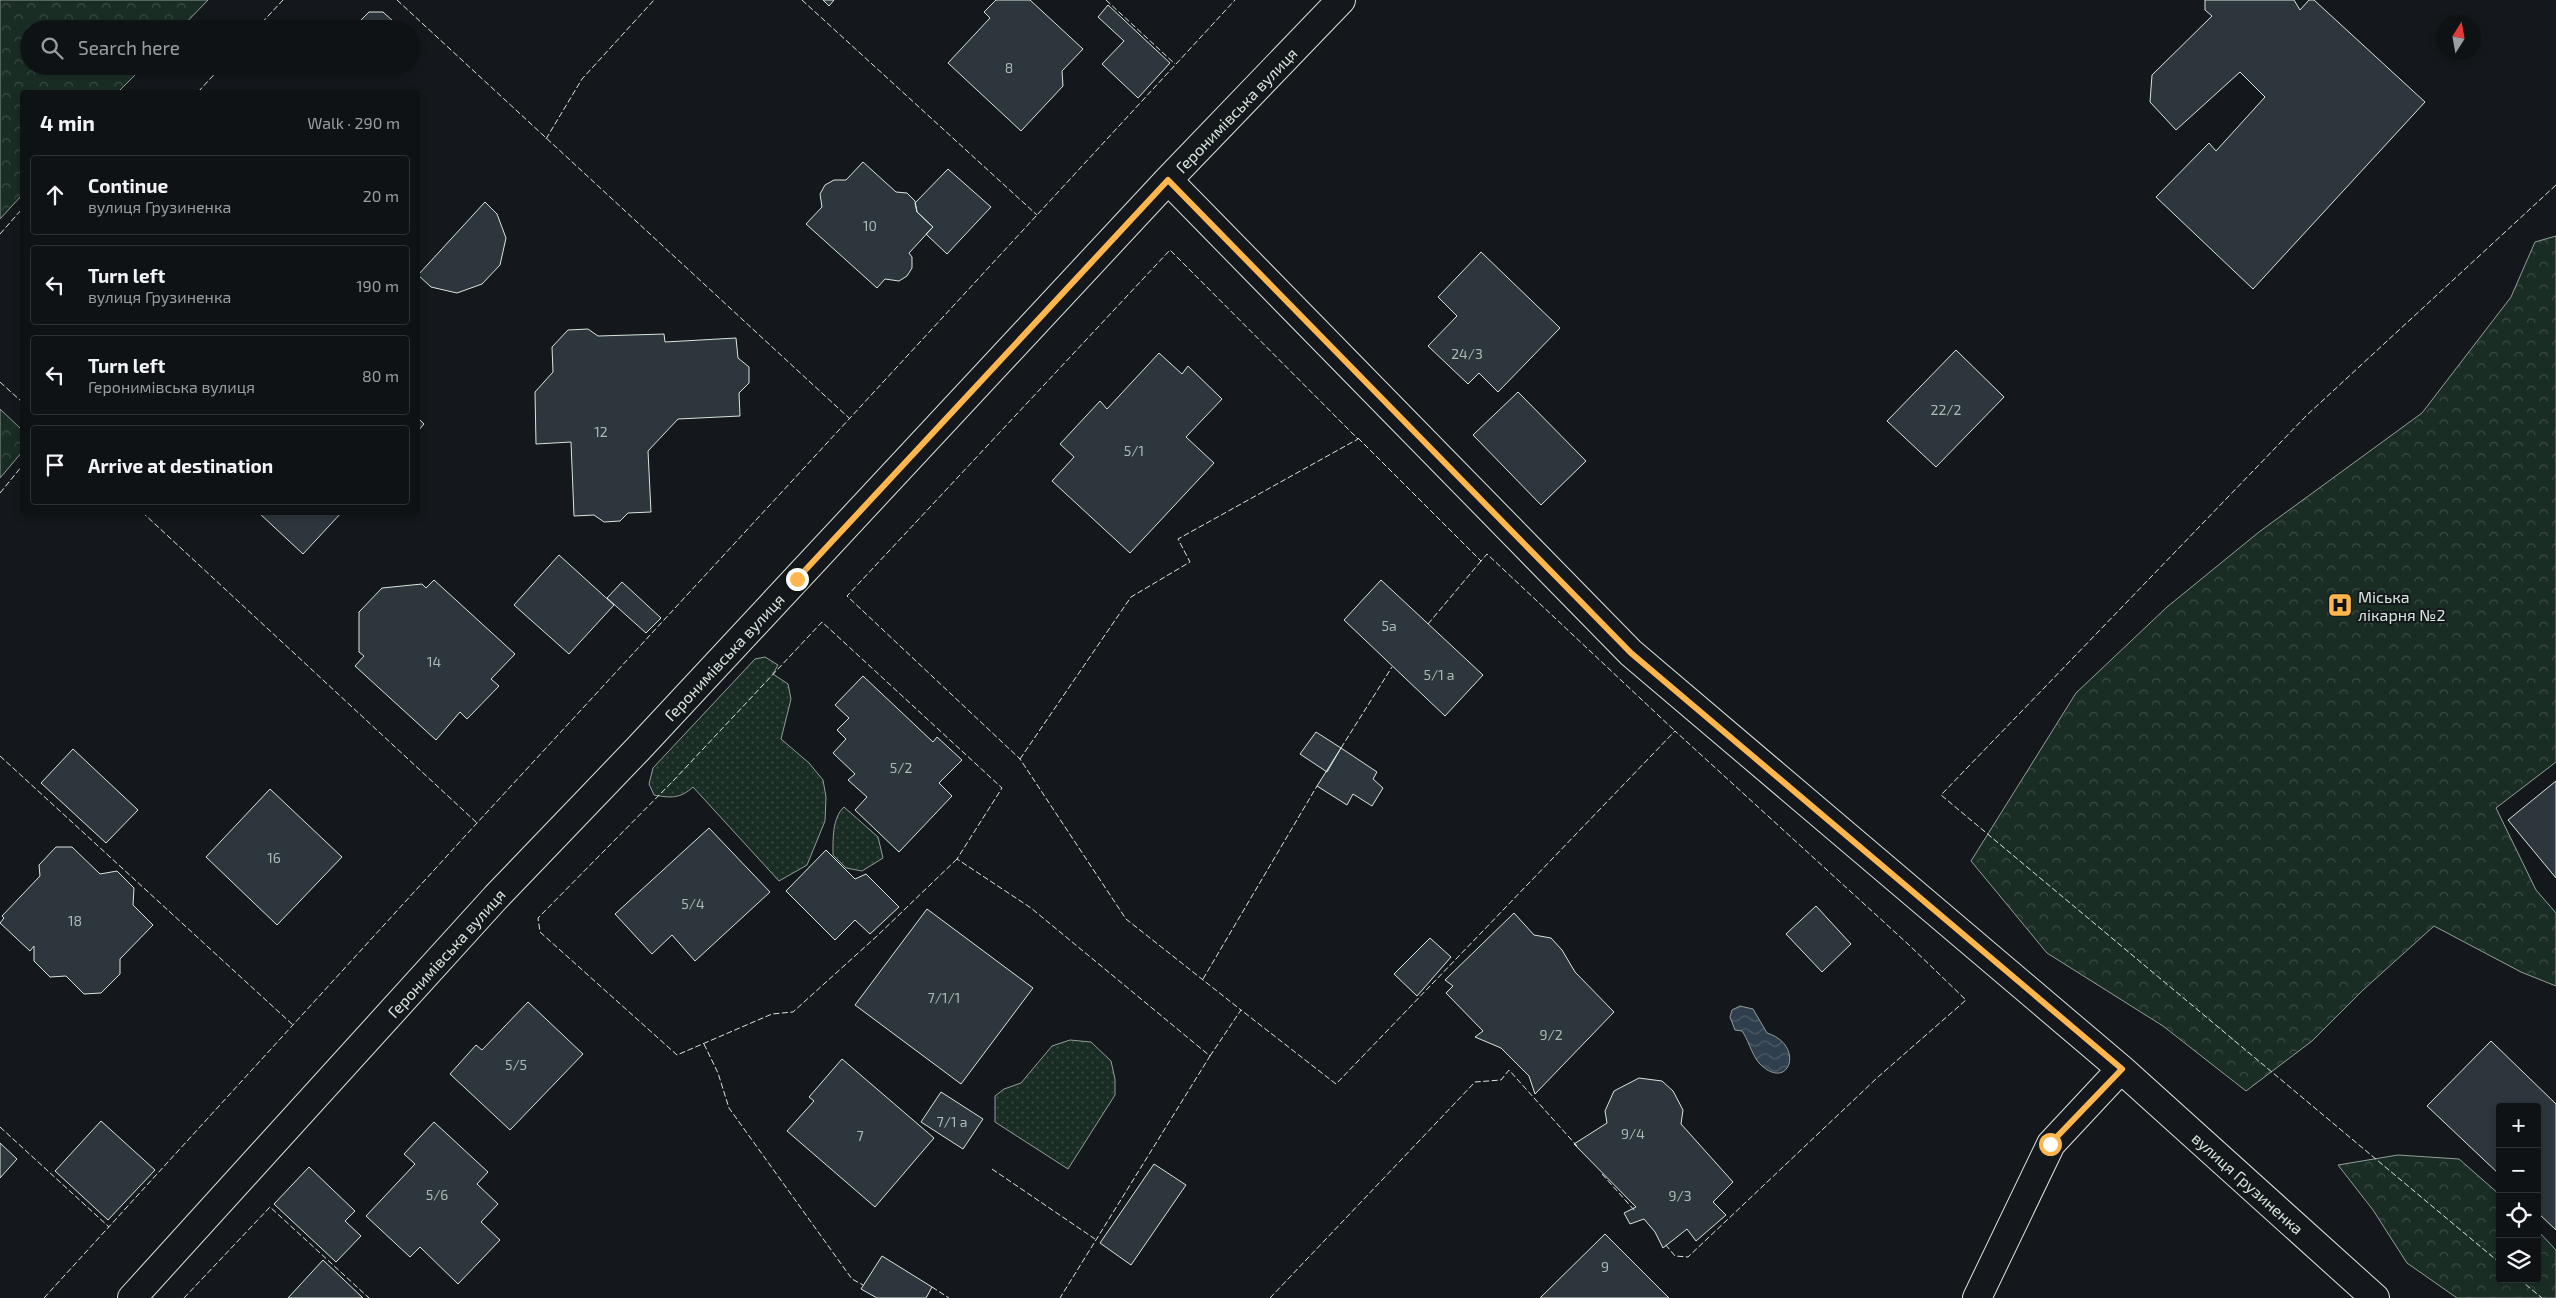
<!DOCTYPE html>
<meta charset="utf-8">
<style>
body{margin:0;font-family:"Exo 2",sans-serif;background:#1d2022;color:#f1f3f6}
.controls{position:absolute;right:15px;bottom:15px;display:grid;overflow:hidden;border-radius:5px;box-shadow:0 2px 8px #0003}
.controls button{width:45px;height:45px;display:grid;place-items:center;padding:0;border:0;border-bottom:1px solid #2f3234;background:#0f1215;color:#f1f3f6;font:25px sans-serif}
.compass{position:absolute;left:2436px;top:15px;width:45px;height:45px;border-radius:50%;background:#0f1215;box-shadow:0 2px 8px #0003;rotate:11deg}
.stop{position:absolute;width:15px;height:15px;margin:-11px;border:4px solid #ffb74d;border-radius:50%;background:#fff}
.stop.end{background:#ffb74d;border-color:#fff;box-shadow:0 1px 5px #0008}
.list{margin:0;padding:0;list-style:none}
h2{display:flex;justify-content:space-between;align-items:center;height:65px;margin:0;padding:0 20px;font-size:21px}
h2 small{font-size:16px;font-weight:400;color:#9b9ea0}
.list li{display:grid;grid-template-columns:32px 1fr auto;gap:15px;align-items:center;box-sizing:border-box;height:80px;margin:0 10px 10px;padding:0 10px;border:1px solid #2f3234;border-radius:5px}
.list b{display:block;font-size:19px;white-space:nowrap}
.list p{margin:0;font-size:16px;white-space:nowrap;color:#9b9ea0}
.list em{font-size:16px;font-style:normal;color:#9b9ea0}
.icon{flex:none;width:28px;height:28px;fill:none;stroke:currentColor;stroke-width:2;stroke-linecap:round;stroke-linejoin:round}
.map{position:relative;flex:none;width:2556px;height:1298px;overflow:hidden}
.search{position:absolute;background:#0f1215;box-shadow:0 2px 8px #0003;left:20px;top:20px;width:400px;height:55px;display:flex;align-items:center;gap:12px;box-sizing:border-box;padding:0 18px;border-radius:28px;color:#9b9ea0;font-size:19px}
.panel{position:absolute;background:#0f1215;box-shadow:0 2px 8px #0003;left:20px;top:90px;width:400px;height:425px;border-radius:5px}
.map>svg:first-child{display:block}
</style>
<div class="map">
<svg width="2556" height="1298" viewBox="0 0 2556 1298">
<defs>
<pattern id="grass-dots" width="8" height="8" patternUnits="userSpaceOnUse" patternTransform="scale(1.25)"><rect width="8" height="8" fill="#1a2d24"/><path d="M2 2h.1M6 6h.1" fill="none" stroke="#3b4b43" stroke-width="1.8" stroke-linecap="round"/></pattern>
<pattern id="forest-crowns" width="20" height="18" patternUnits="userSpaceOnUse" patternTransform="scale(1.25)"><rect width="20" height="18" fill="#1a2d24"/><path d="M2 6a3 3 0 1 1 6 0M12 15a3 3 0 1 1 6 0" fill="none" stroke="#3b4b43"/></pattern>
<pattern id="water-waves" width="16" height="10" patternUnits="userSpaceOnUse" patternTransform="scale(1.25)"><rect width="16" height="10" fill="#2f3f4d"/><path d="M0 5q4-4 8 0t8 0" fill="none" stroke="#4c5b66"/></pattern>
</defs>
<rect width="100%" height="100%" fill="#14181c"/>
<!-- grass -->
<path fill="url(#grass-dots)" stroke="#939e99" d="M765 657 778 665 773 674 788 684 791 699 781 739 809 763 823 780 826 797 825 821 807 865 779 881 693 787C680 799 670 798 654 795L649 784 653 768 755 659Z
M844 807 878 837 883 858 862 871 846 868 833 855C833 840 832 818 844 807Z
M1070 1040 1091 1042 1111 1061 1115 1079V1095L1068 1169 995 1122V1096L1004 1089 1021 1083 1052 1046Z"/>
<!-- forest -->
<path fill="url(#forest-crowns)" stroke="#939e99" d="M0 0H208L180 29H29V66H144L118 92H22V195L0 219Z
M2556 236V762L2496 808 2536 890 2556 913V986L2521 972 2434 926 2363 990 2312 1041 2246 1091 2163 1026 2047 953 1971 861 2076 693 2167 607 2259 532 2422 413 2511 297 2535 242Z
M0 409 22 430V452L0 478Z
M2398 1155 2459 1159 2500 1195V1279H2537V1230L2556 1250V1298H2457L2407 1263 2373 1210 2338 1165Z"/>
<!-- water -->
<path fill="url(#water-waves)" stroke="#939e99" d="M1740 1006 1753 1009 1767 1033C1806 1045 1789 1094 1759 1063 1753 1056 1749 1043 1744 1034L1742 1031 1735 1030 1730 1017 1732 1010Z"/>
<!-- building -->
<path fill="#2c363c" stroke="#d8e6dc" d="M823 0H834L829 6Z
M996 0H1030L1083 49 1062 71 1063 86 1021 131 948 63 990 18 984 12Z
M2205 0H2294L2300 10 2309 0H2314L2425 102 2253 289 2156 197 2209 143 2216 151 2265 97 2240 72 2176 130 2150 102 2152 75 2212 16 2205 10Z
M1108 5 1170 63 1138 98 1102 64 1124 41 1098 17Z
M369 12H383L394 22V29H359V22Z
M863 162 896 192 907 193 915 201 917 212 933 227 909 253 912 257V268L907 276 899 281 885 279 877 288 806 224 822 207 820 194 825 185 834 180H846Z
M948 169 991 207 947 254 926 234 933 227 917 212 915 203Z
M485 202 497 214 506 238 500 265 482 284 457 293 431 287 418 275Z
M1481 252 1560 328 1498 392 1479 373 1468 384 1428 346 1457 316 1438 297Z
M588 329 598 336 664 334 665 342 736 338 738 358 749 367V383L739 393 740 416 678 419 648 451 651 512 628 513 620 521 604 522 594 515 574 516 571 442 536 444 535 392 553 372 552 347 568 330Z
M1956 350 2004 397 1936 467 1887 421Z
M1159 353 1182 374 1188 366 1222 399 1186 437 1214 463 1130 553 1052 481 1074 457 1060 444 1100 401 1107 409Z
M1518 392 1586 461 1541 505 1473 435Z
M418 418 424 424 418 431Z
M258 512H342L303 554Z
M559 555 614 605 569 654 514 605Z
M434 580 515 654 491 679 499 686 467 719 460 712 436 740 355 666 364 656 359 652V612L382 588 422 584 426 588Z
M1381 580 1483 675 1445 716 1344 620Z
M622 582 661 618 646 633 607 598Z
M863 676 933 742 937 737 962 760 939 783 952 796 899 852 855 810 867 797 848 780 855 774 833 753 846 739 837 730 849 718 835 705Z
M1316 732 1341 748 1327 772 1300 754Z
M1341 748 1377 772 1373 779 1383 788 1372 806 1353 794 1347 805 1317 786Z
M73 749 138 810 106 843 41 783Z
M2556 781V878L2508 820Z
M270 789 342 857 277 925 206 857Z
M709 828 770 892 695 961 672 935 652 954 615 914Z
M56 847H72L100 874 117 871 134 888 133 905 153 925 120 959V974L101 993 84 994 66 976 50 977 34 961V946L30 951 0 923 4 918 2 916 40 876 39 865Z
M826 850 855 879 866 874 899 907 870 934 855 920 835 940 786 891Z
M1816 906 1851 944 1822 972 1786 934Z
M927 909 1033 988 961 1084 855 1005Z
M1514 913 1534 935 1551 938 1562 950 1575 972 1614 1012 1535 1094 1529 1076 1501 1048 1475 1037 1483 1031 1446 993 1453 986 1445 980Z
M1430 938 1451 957 1417 996 1394 974Z
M528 1002 583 1054 510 1130 450 1074 476 1045 482 1050Z
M2491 1041 2556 1104V1230L2537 1212V1107H2500V1175L2427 1106Z
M842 1059 934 1138 875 1207 787 1131 814 1101 809 1097Z
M1639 1078 1662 1081 1673 1091 1683 1110 1681 1124 1733 1182 1713 1202 1726 1215 1696 1241 1687 1229 1663 1248 1655 1232 1644 1219 1630 1224 1624 1213 1636 1207 1574 1144 1607 1123 1605 1111 1614 1091Z
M941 1092 983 1119 963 1149 921 1122Z
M101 1121 155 1170 108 1220 55 1171Z
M434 1122 488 1172 477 1184 498 1204 481 1222 500 1240 458 1284 420 1247 410 1257 366 1216 415 1164 404 1154Z
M0 1143 17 1159 0 1178Z
M1154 1164 1186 1185 1131 1265 1100 1243Z
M309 1167 355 1211 345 1221 361 1236 336 1262 274 1204Z
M1605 1234 1669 1298H1540Z
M882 1256 932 1287 926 1298H877L861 1289Z
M323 1260 363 1298H288Z"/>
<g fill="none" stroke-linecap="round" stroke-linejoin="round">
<defs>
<path id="street" d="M1168 180 1631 653 2121 1069 2375 1298
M132 1298 496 897 638 749 1168 180 1341 0
M1977 1298 2051 1144 2121 1069"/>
</defs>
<!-- street casing -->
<use href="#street" stroke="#d8e6dc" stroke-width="30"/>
<!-- street -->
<use href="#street" stroke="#14181c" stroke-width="28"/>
<!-- fence -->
<path stroke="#d8e6dc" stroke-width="1" stroke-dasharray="6 2.5" stroke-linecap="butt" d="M397 0 850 419
M802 0 1037 215
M1106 0 1175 64
M256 29 283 0
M198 92 222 66
M546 139 582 79 654 0
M0 234 22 209
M0 382 22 402
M1358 438 1481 561 1487 554 1675 731
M0 493 22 466
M142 512 477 823
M1428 624 1481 561
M1341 748 1392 667
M0 756 293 1025
M1020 759 1131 597 1190 562 1178 539 1358 439 1170 250 847 596 1020 759 1126 919 1241 1010
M957 859 877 936 793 1012 772 1014 677 1055 540 932 538 918 674 780 822 622 1002 788 957 859 1031 908 1210 1056 1060 1298
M1203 979 1317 786
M704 1044 718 1073 729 1108 852 1279 863 1285
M1210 1056 1241 1010 1336 1084 1675 731 1909 945 1966 1000 1878 1077 1688 1257 1675 1256 1665 1244
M0 1127 109 1227
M992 1169 1095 1239
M1602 1174 1635 1211
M2500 1263 1941 795 2307 415 2556 185
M2519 1279 2542 1298
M932 1287 949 1298
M44 1298 477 823 1235 0
M184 1298 270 1207 369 1298
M1270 1298 1475 1082 1501 1080 1509 1070 1577 1146"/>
</g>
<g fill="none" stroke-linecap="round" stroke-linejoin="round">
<!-- route -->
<path stroke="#ffb74d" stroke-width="6" d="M797 579 1168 180 1631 653 2122 1069 2050 1144"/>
</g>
<!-- icons -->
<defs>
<symbol id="hospital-square" viewBox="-11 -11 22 22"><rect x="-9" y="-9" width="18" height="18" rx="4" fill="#ffb74d" stroke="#14181c"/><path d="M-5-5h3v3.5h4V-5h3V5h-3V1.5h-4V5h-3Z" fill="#111"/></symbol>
</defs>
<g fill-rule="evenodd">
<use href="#hospital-square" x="2326" y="591" width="28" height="28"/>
</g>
<g text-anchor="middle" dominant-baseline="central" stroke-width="4" stroke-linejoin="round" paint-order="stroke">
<!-- number labels -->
<g font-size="14" fill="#adbab4">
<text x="1009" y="67">8</text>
<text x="870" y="225">10</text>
<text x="1467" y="353">24/3</text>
<text x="1946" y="409">22/2</text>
<text x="601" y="431">12</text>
<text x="1134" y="450">5/1</text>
<text x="1389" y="625">5а</text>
<text x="434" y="661">14</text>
<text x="1439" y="674">5/1 а</text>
<text x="901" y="767">5/2</text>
<text x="274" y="857">16</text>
<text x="693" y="903">5/4</text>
<text x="75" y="920">18</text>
<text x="944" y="997">7/1/1</text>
<text x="1551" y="1034">9/2</text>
<text x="516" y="1064">5/5</text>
<text x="952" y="1121">7/1 а</text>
<text x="1633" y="1133">9/4</text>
<text x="860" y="1135">7</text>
<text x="437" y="1194">5/6</text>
<text x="1680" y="1195">9/3</text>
<text x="1605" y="1266">9</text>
</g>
<!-- street labels -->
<g font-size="16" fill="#d8e6dc" stroke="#14181c">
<text transform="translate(1236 110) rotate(-46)">Геронимівська вулиця</text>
<text transform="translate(724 657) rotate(-47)">Геронимівська вулиця</text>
<text transform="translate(446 953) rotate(-48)">Геронимівська вулиця</text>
<text transform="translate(2248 1183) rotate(42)">вулиця Грузиненка</text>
</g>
<!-- poi labels -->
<g font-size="16" fill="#d8e6dc" stroke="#14181c" text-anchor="start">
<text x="2358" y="596">Міська<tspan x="2358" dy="18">лікарня №2</tspan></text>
</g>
</g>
</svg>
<div class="controls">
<button>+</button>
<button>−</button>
<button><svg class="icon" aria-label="locate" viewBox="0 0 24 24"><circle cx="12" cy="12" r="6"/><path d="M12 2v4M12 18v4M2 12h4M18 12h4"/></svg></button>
<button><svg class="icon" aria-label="layers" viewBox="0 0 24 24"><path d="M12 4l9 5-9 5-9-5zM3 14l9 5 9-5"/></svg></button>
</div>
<svg class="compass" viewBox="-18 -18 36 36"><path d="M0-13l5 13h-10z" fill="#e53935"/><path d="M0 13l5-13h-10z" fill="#9b9ea0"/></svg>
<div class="stop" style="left:2050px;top:1144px"></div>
<div class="stop end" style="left:797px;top:579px"></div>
<div class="search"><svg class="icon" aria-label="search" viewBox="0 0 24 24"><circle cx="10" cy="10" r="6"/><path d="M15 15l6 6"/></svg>Search here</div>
<section class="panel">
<h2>4 min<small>Walk · 290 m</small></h2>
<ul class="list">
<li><svg class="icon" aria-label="ahead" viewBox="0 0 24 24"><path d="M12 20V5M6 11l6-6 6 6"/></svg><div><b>Continue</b><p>вулиця Грузиненка</p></div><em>20 m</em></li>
<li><svg class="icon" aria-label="left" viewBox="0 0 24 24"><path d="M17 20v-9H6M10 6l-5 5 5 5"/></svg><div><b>Turn left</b><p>вулиця Грузиненка</p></div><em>190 m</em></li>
<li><svg class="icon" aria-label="left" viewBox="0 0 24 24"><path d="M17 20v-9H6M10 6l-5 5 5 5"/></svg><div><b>Turn left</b><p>Геронимівська вулиця</p></div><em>80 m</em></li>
<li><svg class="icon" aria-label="arrive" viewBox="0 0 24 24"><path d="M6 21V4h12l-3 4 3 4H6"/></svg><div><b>Arrive at destination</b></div></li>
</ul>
</section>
</div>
